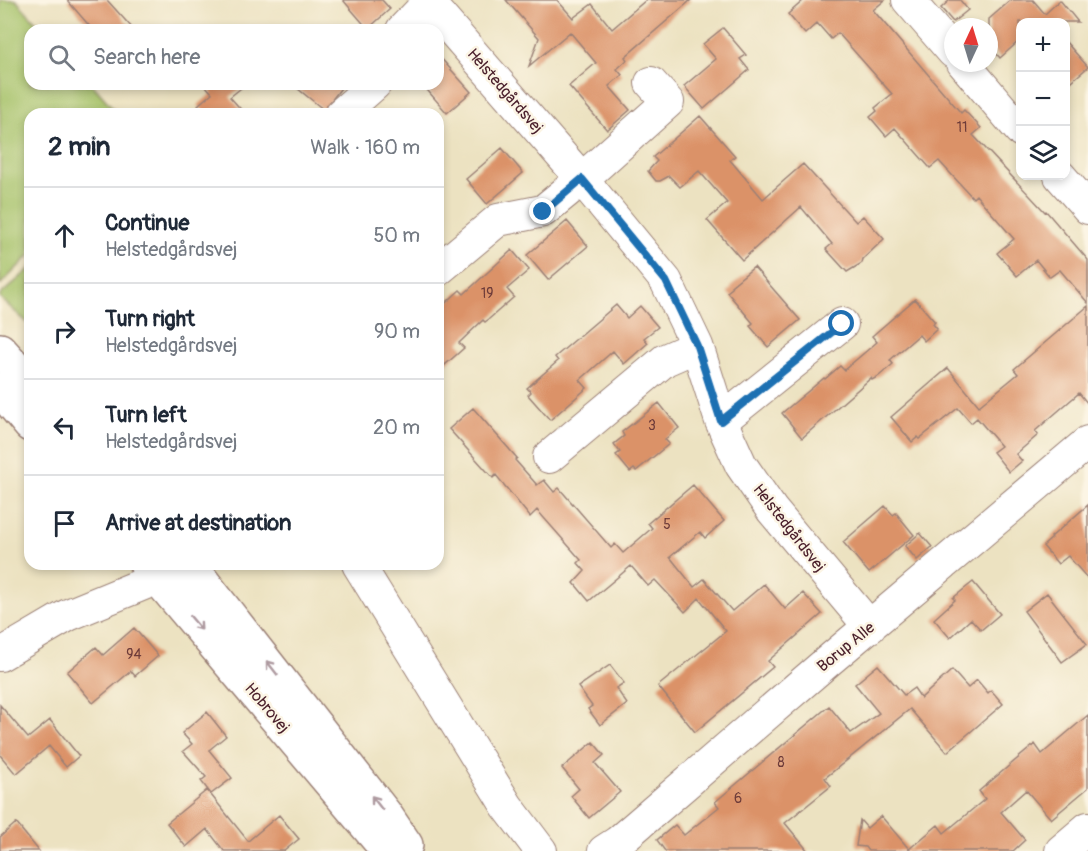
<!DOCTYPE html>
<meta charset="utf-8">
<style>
body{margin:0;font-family:Pangolin,sans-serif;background:#f6f6f7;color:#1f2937}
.controls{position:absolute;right:18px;top:18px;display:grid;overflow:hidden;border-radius:12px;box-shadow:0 3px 9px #0003}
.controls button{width:54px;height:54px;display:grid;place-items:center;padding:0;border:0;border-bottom:2px solid #e0e1e3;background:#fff;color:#1f2937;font:30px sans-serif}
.compass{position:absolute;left:944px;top:18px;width:54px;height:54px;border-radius:50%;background:#fff;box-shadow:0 3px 9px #0003;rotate:4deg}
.stop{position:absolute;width:18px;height:18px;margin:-14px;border:4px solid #1f6fb2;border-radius:50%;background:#fff}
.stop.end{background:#1f6fb2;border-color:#fff;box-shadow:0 2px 6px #0008}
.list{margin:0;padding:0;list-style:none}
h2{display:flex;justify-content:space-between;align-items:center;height:78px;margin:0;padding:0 24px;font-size:26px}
h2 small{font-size:20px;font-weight:400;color:#747a83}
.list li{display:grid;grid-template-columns:39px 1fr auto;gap:18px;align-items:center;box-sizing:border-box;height:96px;padding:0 24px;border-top:2px solid #e0e1e3}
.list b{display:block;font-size:22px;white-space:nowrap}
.list p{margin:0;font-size:20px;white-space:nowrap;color:#747a83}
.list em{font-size:20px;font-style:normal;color:#747a83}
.icon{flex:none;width:33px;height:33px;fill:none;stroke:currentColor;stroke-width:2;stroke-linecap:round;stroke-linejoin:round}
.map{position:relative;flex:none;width:1088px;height:851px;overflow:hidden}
.search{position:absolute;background:#fff;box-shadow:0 3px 9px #0003;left:24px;top:24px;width:420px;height:66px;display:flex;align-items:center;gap:15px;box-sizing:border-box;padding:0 21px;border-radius:18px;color:#747a83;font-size:22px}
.panel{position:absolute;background:#fff;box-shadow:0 3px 9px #0003;left:24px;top:108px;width:420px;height:462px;border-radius:18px}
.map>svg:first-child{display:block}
</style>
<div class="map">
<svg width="1088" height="851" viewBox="0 0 1088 851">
<rect width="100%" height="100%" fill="#fcf5e5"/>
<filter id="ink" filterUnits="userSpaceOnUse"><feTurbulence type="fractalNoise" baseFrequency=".0167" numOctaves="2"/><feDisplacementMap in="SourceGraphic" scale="12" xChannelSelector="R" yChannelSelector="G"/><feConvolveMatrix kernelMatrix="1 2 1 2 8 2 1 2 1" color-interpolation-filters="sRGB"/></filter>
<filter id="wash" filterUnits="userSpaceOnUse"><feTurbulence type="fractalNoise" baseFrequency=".008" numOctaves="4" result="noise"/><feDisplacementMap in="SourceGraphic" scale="24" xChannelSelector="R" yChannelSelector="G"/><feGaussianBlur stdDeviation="1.35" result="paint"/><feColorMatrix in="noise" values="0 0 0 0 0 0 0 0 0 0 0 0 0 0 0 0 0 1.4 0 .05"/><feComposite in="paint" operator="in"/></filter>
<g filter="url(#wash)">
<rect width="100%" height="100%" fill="#ece2c1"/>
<!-- green -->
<path fill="#a4c168" stroke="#77704a" stroke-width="1.5" d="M0 0H16L43 30H30V84H92L118 114H30V255L0 285Z
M30 269V325L0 298V295Z"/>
<g id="blocks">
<!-- building -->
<path fill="#db9267" d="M67 0H107L134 30H93Z
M343 0H382L390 9 368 29Z
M506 0H557L573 18 592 4 612 29 646 0H691L625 57 627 60 617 69 622 75 609 86 630 110 607 130 569 86 596 63 570 32 529 66 539 38Z
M804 0H885L873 10 961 113 964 110 981 128 973 135 1045 212 1046 211 1088 260V303L1060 270 1050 277 1036 260 1017 276 997 253 1014 239 976 195 973 198 939 161 930 168 895 128 886 136 870 117 877 111 875 108 892 94 838 33 831 39 817 23 805 34 788 14Z
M950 0H960L968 10 953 22 941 8Z
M1011 0H1033L1045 14 1060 0 1078 22H1020V40L1000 58 989 45V19Z
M723 28 746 55 740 59 749 70 704 109 684 86 716 59 703 44Z
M1065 41 1088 67 1065 87Z
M438 55 471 92 447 113 422 84H438Z
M204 84H246L230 97 245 114H206L198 105 212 93Z
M292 84H344L324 110Z
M700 116 735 156 730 160 763 199 803 164 856 222 863 216 884 239 863 259 862 263 847 272 826 249 832 244 801 207 742 260 707 220 727 203 699 171 680 187 669 176 660 181H656L648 171 657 161 653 157Z
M502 148 523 173 487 204 466 179Z
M567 221 588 246 548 280 527 255Z
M512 250 529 270 507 289 514 297 489 319 485 322 483 320 459 343 464 348 438 371V310L460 290 464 294Z
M754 267 800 320 768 347 750 326 753 323 727 292 732 288 731 286Z
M915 299 935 322 933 324 937 329 924 341 919 335 890 360 893 364 879 376 872 380 871 378 802 438 782 413 824 378 825 379 840 366 844 370 877 342 872 336Z
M616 305 627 318 640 306 658 327 644 338 648 343 624 364 613 351 580 380 587 388 550 420 528 395 531 392 527 388 558 361 555 357Z
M1088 306V404L1079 393 1035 431 1038 435 1016 454 1022 461 1009 472 993 452 1001 446 977 418 971 423 958 408 919 439 918 437 912 442 891 417 948 368 979 406 1018 374 1014 369Z
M659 403 679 428 665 439 669 444 636 471 634 469 630 472 616 455 620 452 614 444 624 436 622 432Z
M473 408 517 458 515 460 537 485 544 480 554 492 559 488 611 548 615 544 623 553 652 528 648 523 693 485 724 521 705 538 700 532 670 557 694 587 704 579 732 611 764 584 785 609 803 593 822 614 768 661 773 667 695 732 658 686 726 631 699 598 685 612 655 580 648 586 631 566 589 601 574 583 585 571 578 563 581 560 537 510 530 517 496 475 493 478 449 429Z
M1088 505V579L1068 556 1058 564 1043 546 1052 538 1051 537Z
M885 506 893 515 896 513 914 535 869 573 843 542Z
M920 533 932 547 917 560 905 546Z
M973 582 1000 614 981 630 971 619 950 638 934 619 955 600 953 598Z
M1047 593 1087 644 1062 662 1024 611Z
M134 628 158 656 135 676 131 671 93 703 67 672 96 647 103 655Z
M610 665 624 683 616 688 627 704 600 725 588 709 592 706 578 687Z
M878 665 904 695 914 688 921 698 952 670 968 688 977 680 988 693 991 690 1003 704 947 752 910 709 825 778 831 786 785 823 808 851H665L657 840 675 825 684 835 719 807 715 802 829 706 851 733 879 713 855 684Z
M0 705 28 738 50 720 79 756 66 767 49 746 16 774 0 755Z
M207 712 226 736 209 750 232 778 211 794 201 781 206 777 183 751 192 744 182 733Z
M1088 715V788L1051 819 1026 790 1001 812 1025 840 1013 851H868L865 847 856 846 860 820 867 828 881 816 909 849 938 825 944 833 985 799 979 791 1035 744 1042 754Z
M593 742 604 755 595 763 620 792 589 818 571 796 579 789 562 768Z
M207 790 248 841 279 815 299 839 284 851H224L207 829 186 847 167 823Z
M16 823 39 851H0V837Z"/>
</g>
</g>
<g filter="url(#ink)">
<use href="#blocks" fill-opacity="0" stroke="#9b8076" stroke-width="1.5"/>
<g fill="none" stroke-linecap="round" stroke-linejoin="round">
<defs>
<path id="minor" d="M426 0 582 179 666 281 697 346 721 421 741 465 772 510 870 627
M908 0 953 52
M402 30 431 0
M963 63 1020 130
M341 114 375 84
M1060 176 1088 208
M438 270 498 220 543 211 582 179 668 102 651 83
M721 421 842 324
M549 457 665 360 697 346
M358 564 507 806 541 851
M0 655 68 615 180 569
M604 851 618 842 827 662 1088 442
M1061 851 1088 828"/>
<path id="major" d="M0 350 30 383
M0 389 30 425
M146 564 388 851
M189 564 385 814 406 845"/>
</defs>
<!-- minor casing -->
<use href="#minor" stroke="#9b8076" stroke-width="34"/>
<!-- major casing -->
<use href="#major" stroke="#9b8076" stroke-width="36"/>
<!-- minor -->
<use href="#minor" stroke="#fff" stroke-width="32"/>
<!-- major -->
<use href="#major" stroke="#fff" stroke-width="33"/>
</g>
<!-- one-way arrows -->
<defs><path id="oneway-shaft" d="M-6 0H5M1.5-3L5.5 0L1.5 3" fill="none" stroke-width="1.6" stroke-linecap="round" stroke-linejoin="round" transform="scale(1.5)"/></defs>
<g stroke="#ae9aa0">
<use href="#oneway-shaft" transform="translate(196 623) rotate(50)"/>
<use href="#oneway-shaft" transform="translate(272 668) rotate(-128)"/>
<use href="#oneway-shaft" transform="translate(377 803) rotate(-128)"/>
</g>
</g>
<g fill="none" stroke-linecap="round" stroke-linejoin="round" filter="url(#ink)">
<!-- route -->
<path stroke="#1f6fb2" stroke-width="8" d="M543 212 582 179 666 281 697 346 721 421 842 324"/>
</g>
<g text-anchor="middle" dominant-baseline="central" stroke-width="5" stroke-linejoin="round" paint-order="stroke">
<!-- number labels -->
<g font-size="14" fill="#6e3c3a">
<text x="962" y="127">11</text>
<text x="487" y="293">19</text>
<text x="652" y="425">3</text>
<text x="667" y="524">5</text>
<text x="134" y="654">94</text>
<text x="781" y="762">8</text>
<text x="738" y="798">6</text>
</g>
<!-- street labels -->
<g font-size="16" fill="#4a1f2b" stroke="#fcf5e5">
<text transform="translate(505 91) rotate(49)">Helstedgårdsvej</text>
<text transform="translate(789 528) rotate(52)">Helstedgårdsvej</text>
<text transform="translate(846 647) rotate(-39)">Borup Alle</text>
<text transform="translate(267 708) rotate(50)">Hobrovej</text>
</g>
</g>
</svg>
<div class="controls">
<button>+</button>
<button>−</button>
<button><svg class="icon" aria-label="layers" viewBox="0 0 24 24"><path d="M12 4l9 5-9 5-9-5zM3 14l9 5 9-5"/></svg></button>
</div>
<svg class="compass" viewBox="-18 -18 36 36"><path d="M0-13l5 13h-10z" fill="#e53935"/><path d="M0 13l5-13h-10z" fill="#747a83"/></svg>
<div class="stop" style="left:842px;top:324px"></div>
<div class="stop end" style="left:543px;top:212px"></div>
<div class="search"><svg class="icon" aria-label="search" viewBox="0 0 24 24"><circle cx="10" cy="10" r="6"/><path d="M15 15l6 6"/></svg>Search here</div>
<section class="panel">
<h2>2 min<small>Walk · 160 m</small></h2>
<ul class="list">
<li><svg class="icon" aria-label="ahead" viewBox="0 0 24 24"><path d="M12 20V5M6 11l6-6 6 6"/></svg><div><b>Continue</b><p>Helstedgårdsvej</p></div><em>50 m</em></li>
<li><svg class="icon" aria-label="right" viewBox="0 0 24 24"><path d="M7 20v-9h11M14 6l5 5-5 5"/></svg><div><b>Turn right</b><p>Helstedgårdsvej</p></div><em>90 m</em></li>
<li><svg class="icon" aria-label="left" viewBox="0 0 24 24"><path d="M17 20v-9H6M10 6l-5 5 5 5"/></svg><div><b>Turn left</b><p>Helstedgårdsvej</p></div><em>20 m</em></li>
<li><svg class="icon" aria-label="arrive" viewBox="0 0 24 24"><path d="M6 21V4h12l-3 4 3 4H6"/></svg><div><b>Arrive at destination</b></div></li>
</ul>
</section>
</div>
